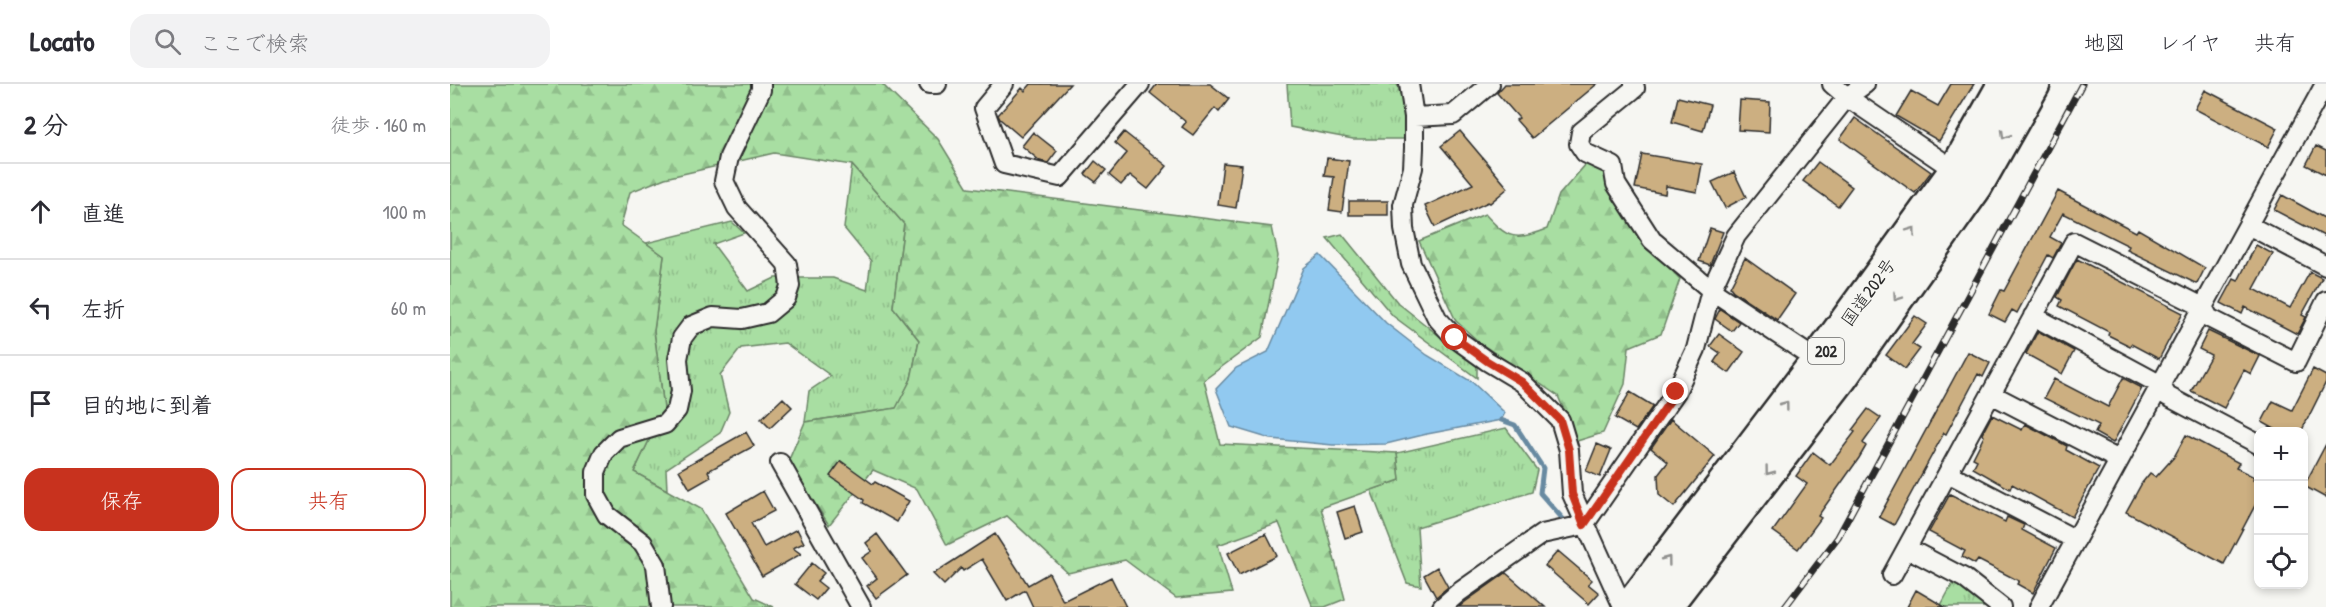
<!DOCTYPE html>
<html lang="ja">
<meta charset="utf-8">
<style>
body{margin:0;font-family:"Patrick Hand","Klee One",sans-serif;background:#f2f2f3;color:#2b2b33}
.controls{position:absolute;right:18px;bottom:18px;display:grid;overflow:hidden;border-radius:12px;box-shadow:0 3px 9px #0003}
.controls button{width:54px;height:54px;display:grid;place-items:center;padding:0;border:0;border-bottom:2px solid #e1e1e2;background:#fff;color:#2b2b33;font:30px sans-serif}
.stop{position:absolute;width:18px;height:18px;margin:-14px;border:4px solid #c8321e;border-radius:50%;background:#fff}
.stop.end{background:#c8321e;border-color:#fff;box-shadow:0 2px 6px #0008}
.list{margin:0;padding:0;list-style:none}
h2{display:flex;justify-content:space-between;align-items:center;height:78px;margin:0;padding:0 24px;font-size:26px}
h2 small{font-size:20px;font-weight:400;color:#7c7c81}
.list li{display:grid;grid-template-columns:39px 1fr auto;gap:18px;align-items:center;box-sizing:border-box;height:96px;padding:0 24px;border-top:2px solid #e1e1e2}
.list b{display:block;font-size:22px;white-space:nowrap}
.list em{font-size:20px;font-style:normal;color:#7c7c81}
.actions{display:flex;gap:12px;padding:18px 24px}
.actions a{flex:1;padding:14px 0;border:2px solid #c8321e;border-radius:18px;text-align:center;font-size:21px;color:#c8321e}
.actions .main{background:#c8321e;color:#fff}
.icon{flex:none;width:33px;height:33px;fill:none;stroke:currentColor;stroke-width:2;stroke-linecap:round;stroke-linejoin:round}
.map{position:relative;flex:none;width:1876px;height:523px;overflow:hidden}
header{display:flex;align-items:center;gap:36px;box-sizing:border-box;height:84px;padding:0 30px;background:#fff;border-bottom:2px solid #e1e1e2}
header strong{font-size:28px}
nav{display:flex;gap:33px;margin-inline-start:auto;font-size:21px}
.search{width:420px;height:54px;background:#f2f2f3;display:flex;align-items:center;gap:15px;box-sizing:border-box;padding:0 21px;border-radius:18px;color:#7c7c81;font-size:22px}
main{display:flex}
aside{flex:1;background:#fff}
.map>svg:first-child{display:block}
</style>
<header>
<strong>Locato</strong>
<div class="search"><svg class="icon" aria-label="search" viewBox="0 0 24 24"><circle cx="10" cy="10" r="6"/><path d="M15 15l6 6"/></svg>ここで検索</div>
<nav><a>地図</a><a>レイヤ</a><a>共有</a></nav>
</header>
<main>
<aside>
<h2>2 分<small>徒歩 · 160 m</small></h2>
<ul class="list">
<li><svg class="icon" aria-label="ahead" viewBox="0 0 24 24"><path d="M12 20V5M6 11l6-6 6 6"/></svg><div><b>直進</b></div><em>100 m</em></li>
<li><svg class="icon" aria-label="left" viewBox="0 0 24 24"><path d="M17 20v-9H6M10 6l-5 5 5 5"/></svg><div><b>左折</b></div><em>60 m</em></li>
<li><svg class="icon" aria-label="arrive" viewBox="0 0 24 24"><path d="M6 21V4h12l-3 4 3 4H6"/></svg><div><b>目的地に到着</b></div></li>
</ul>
<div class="actions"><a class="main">保存</a><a>共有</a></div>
</aside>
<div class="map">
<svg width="1876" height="523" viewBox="0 0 1876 523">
<defs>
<pattern id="grass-tufts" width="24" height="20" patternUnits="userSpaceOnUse" patternTransform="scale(1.5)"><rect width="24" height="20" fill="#a8dea2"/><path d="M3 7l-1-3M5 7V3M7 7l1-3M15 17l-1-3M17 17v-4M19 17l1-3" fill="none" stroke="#91bf8c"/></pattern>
<pattern id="forest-firs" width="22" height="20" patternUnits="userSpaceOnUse" patternTransform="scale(1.5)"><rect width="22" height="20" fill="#a8dea2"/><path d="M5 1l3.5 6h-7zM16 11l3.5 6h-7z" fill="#91bf8c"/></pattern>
</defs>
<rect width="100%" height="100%" fill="#f6f6f2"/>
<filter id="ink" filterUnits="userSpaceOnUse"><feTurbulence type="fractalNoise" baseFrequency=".0167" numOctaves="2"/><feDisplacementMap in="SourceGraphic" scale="12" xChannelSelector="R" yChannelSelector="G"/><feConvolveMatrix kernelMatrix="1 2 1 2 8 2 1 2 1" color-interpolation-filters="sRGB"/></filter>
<g filter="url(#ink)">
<!-- grass -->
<path fill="url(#grass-tufts)" stroke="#6a8466" stroke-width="1.5" d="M837 0H947L956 27 955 55H903L840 43Z
M402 81 454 140 443 223 469 256 461 295 447 324 355 338 359 307 381 292 335 259 291 264 270 291 279 328 270 349 216 385 217 406 184 388 214 325 204 247 214 172 196 159 282 138 294 149 263 160 298 207 325 194H383L417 206 421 177 394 144Z
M892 150 948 219 1027 282V294L943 232 877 154Z
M1056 344 1087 386 1082 408 967 443 971 502 957 499 921 406 950 396 947 369Z
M1504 497 1540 523H1490Z"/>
<!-- forest -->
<path fill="url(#forest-firs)" stroke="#6a8466" stroke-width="1.5" d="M0 0H432L488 55 518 104 822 143 828 172 812 253 754 296 770 360 947 369 950 396 871 424 895 515 875 523H863L829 439 768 461 782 509 726 514 675 476 618 489 557 432 497 461 467 405 423 386 379 441 338 378 355 338 446 324 461 295 469 256 443 223 454 140 402 81 324 69 215 94 180 108 171 141 214 172 204 247 214 325 184 388 251 425 304 514 324 523H0Z
M1137 79 1155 86 1198 162 1230 195 1211 250 1179 263 1175 300 1153 349 1127 357 1108 312 1030 259 1006 237 969 157 1035 130C1057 154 1065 158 1097 145L1109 111Z"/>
<!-- water -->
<path fill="#91c9f0" stroke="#688aa1" stroke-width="1.5" d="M870 171 936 239 977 271 1022 298 1055 329 1051 336 977 350 936 360 883 361 821 355 781 343 766 305 786 284 818 268 854 184Z"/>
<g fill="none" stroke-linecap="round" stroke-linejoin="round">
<!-- stream -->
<path stroke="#688aa1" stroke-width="5" d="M1051 336 1065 341 1093 384 1090 409 1113 435"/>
</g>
<!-- building -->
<path fill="#ccaf81" stroke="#2b2b2b" stroke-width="1.5" d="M581 0H620L571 53 550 35 548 31 572 4 575 7Z
M707 0H760L779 15 769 28 765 24 743 51 732 43 736 38 700 9Z
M1055 0H1147L1082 54 1066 36 1069 34 1047 9Z
M1501 0H1524L1489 57 1446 32 1461 7 1488 22Z
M1755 6 1828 44 1818 63 1745 25Z
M1228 13 1260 21 1253 47 1222 38Z
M1290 16 1320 18 1319 48 1288 46Z
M1405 34 1481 88 1465 109 1390 55Z
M1010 47 1058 104 1040 119 1038 118 985 143 975 122 1023 100 991 62Z
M583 48 607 67 598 79 590 77 572 62Z
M674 48 717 82 698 105 680 91 671 101 659 91 677 69 665 59Z
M1866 62 1876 67V91L1856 81Z
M1192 70 1252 80 1247 108 1216 102 1215 110 1185 104Z
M877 74 899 77 892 128 879 126 884 93 874 92Z
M645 77 656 86 646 98 635 90Z
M1368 78 1402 103 1388 122 1353 97Z
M773 79 792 81 786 124 768 121Z
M1284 88 1296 113 1275 124 1262 98Z
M1608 107 1686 148 1688 145 1755 184 1747 200 1677 166 1679 162 1613 129 1600 153 1611 159 1603 174 1598 171 1567 229 1562 226 1555 238 1539 230 1551 206 1554 207Z
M1832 111 1876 135V153L1824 126Z
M899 117H938V131H899Z
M1260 144 1273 148 1260 181 1249 177Z
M1806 161 1823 170 1804 205 1840 224 1860 188 1872 194 1852 231 1856 233 1847 250 1795 223 1792 230 1771 219 1784 195 1788 197Z
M1295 174 1345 210 1327 236 1283 207 1280 203Z
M1627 175 1733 229 1709 275 1681 260 1680 262 1658 251 1659 248 1609 222 1612 216 1607 213Z
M1270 225 1289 238 1282 247 1265 235Z
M1465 232 1477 240 1462 260 1470 265 1455 285 1436 271Z
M1588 247 1624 267 1612 290 1576 270Z
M1758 247 1810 272 1801 290 1794 286 1774 324 1741 307 1761 271 1749 265Z
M1269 250 1294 268 1279 289 1264 278 1270 269 1260 262Z
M1518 268 1540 279 1533 293 1528 290 1496 350 1494 349 1444 441 1429 433Z
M1863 285 1876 292V298L1851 348H1830L1812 338 1823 317 1842 326Z
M1673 294 1692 304 1663 359 1645 349 1649 341 1594 314 1604 295 1658 323Z
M1180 308 1203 322 1186 346 1165 334Z
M333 314 342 323 320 344 311 335Z
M1418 325 1431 334 1413 359 1416 362 1409 374 1368 432 1371 434 1348 465 1323 447 1357 400 1346 392 1363 368 1380 381 1405 348 1402 346Z
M1542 331 1572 346 1575 340 1617 362 1616 366 1649 384 1622 433 1562 400 1560 405 1523 384 1527 376 1523 374 1534 352 1532 350Z
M1221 335 1265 372 1224 423 1209 411 1208 391 1218 378 1201 364Z
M296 348 304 362 258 387 261 393 240 405 229 386Z
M1736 351 1789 379 1786 384 1804 393 1803 396 1809 399V414L1774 480 1676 428 1692 399 1700 389 1706 393 1724 373Z
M1147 360 1161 366 1150 393 1136 387Z
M1876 360V414L1854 402Z
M391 377 423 400 425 398 459 417 447 438 413 419 414 416 380 392Z
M313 407 324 427 301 439 314 463 347 445 354 459 343 464 351 470 312 492 276 429Z
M1500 410 1555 438 1557 433 1574 441 1572 446 1606 464 1583 509 1567 500 1569 497 1528 476 1525 480 1512 473 1515 467 1479 448Z
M905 422 913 448 895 454 887 428Z
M427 450 457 491 426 514 417 502 427 494 412 474 422 467 416 459Z
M545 450 578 501 599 489 613 517 661 493 676 523H583L575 506 557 517 532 475 513 487 511 484 494 501 483 490Z
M816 450 827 472 789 491 778 469Z
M1108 467 1142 496 1138 500 1149 509 1139 520 1095 482Z
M362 479 374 489 367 497 376 504 366 516 345 500Z
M987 483 998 503 986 513 974 491Z
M1056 489 1095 523H1009L1015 518Z
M1466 506 1495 523H1457Z"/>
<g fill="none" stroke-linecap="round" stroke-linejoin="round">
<defs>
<path id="street" d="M479 0H487
M554 0 534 24 554 80 610 93 690 0
M959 0 964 33V64L963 84 953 121 954 145 961 180 987 234 1005 254 1037 277 1072 298 1110 336 1119 366 1122 410 1173 523
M1184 0 1185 4 1131 48 1129 60 1135 69 1163 82 1166 100 1202 156 1261 206 1368 277
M1382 0 1397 13 1506 87
M964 33 1003 31 1040 0
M1798 141 1876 182
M1583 232 1711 301 1717 312 1808 360
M1541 310 1669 376
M330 379 411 523
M1498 389 1626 456
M1457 464 1514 494 1551 523
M1442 491 1624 158 1753 223 1759 234 1846 278 1876 217
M211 523 206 481 193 459 157 431 146 411V388L154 369 169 354 215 340 227 326 231 307 228 275 232 254 241 242 263 233 292 235 318 229 336 214 340 202 337 180 287 124 274 97 279 73 311 6V0
M992 523 1008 509 1092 450 1134 441 1226 308 1246 265 1261 206 1286 152 1397 13 1415 0
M1589 523 1875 0"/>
<path id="highway" d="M1181 523 1368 277 1506 87 1555 0
M1214 523 1390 294 1526 101 1583 0"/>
</defs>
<!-- street casing -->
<use href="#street" stroke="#2b2b2b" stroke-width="22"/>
<!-- highway casing -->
<use href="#highway" stroke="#2b2b2b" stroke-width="38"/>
<!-- street -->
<use href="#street" stroke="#f6f6f2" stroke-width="18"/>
<!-- highway -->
<use href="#highway" stroke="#f6f6f2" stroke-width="33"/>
<defs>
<path id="rail" d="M1335 523 1388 453 1632 0"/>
</defs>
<!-- rail casing -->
<use href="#rail" stroke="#2b2b2b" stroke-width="7"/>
<!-- rail -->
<use href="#rail" stroke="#f6f6f2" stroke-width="4.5" stroke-dasharray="14" stroke-linecap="butt"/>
</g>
<!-- one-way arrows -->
<defs><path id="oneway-chevron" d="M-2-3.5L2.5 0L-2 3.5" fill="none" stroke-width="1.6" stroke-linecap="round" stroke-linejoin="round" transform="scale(1.5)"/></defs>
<g stroke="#90908e">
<use href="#oneway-chevron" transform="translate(1555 51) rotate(120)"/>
<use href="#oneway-chevron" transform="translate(1462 147) rotate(-54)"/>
<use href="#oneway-chevron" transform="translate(1447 213) rotate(125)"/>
<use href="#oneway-chevron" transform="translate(1335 321) rotate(-53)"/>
<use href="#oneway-chevron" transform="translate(1319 387) rotate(127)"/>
<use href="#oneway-chevron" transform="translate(1217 476) rotate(-53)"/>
</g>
</g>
<g fill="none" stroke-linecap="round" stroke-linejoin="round" filter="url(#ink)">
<!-- route -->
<path stroke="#c8321e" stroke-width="8" d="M1005 254 1037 277 1072 298 1110 336 1119 366 1122 410 1134 441 1226 308"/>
</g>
<g text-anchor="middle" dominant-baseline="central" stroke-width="5" stroke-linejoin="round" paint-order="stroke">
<!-- shield labels -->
<rect fill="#f6f6f2" stroke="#686867" stroke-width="1.5" x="1358" y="254" width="36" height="26" rx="4.5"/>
<g font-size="16" font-weight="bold" fill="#2b2b2b">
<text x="1376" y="267">202</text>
</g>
<!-- street labels -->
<g font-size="18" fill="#2b2b2b" stroke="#f6f6f2">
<text transform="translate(1418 208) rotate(-54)">国道202号</text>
</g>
</g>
</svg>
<div class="controls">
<button>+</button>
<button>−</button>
<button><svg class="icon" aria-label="locate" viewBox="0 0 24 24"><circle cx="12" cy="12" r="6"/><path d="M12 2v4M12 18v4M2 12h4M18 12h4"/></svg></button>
</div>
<div class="stop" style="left:1005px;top:254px"></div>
<div class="stop end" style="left:1226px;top:308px"></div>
</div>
</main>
